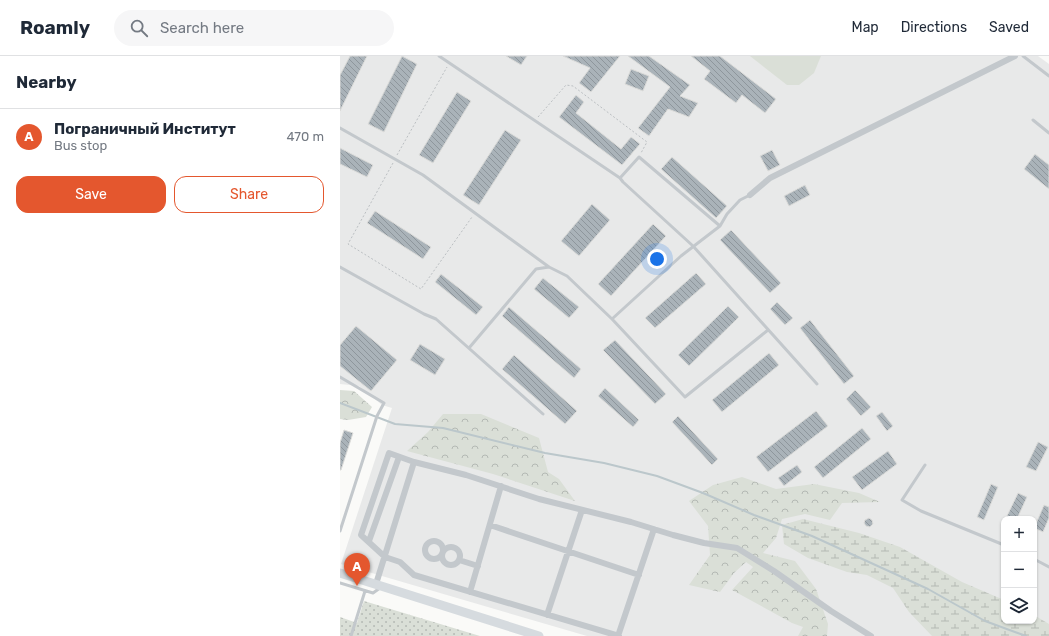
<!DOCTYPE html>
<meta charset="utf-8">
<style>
body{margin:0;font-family:Rubik,sans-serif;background:#f6f6f7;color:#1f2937}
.controls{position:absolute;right:12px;bottom:12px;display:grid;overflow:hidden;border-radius:8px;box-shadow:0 1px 3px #0004}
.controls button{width:36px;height:36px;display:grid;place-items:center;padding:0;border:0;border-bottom:1px solid #e0e1e3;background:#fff;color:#1f2937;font:20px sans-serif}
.you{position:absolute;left:317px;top:203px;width:14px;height:14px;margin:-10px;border:3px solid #fff;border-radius:50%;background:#1a73e8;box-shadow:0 0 0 6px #1a73e833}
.badge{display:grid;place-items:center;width:26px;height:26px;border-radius:50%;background:#e4572e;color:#fff;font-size:13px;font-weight:700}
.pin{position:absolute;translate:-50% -33px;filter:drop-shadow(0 1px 2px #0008)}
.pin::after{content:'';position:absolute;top:21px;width:14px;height:12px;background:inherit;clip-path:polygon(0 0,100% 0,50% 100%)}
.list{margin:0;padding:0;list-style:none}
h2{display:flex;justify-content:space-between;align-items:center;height:52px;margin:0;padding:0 16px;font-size:17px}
h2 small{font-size:13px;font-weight:400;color:#747a83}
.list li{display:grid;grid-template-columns:26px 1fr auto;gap:12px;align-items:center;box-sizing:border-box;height:56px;padding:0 16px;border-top:1px solid #e0e1e3}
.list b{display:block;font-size:15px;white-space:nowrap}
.list p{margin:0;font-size:13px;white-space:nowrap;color:#747a83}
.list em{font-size:13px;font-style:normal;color:#747a83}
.actions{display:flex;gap:8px;padding:12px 16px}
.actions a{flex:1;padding:9px 0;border:1px solid #e4572e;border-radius:12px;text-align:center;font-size:14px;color:#e4572e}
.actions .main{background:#e4572e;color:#fff}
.icon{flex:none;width:22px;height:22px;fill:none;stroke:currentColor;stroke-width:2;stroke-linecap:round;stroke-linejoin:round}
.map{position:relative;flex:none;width:709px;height:580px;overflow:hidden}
header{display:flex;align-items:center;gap:24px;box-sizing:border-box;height:56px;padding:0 20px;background:#fff;border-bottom:1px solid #e0e1e3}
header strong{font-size:19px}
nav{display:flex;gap:22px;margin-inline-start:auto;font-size:14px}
.search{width:280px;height:36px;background:#f6f6f7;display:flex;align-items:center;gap:10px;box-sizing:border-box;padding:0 14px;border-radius:22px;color:#747a83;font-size:15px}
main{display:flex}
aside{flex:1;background:#fff}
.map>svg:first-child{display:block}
</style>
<header>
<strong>Roamly</strong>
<div class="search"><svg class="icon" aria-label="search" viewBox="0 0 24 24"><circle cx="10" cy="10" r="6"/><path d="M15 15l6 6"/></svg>Search here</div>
<nav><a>Map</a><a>Directions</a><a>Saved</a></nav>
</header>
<main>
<aside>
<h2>Nearby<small></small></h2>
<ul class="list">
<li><span class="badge">A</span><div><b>Пограничный Институт</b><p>Bus stop</p></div><em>470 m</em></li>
</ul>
<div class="actions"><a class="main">Save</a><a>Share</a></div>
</aside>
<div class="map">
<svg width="709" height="580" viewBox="0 0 709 580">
<defs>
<pattern id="grass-dots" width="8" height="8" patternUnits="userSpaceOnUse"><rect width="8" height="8" fill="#dadfd7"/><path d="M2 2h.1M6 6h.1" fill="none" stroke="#b4b9b4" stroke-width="1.8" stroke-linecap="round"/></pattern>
<pattern id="forest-crowns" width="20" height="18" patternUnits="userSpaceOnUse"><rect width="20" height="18" fill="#dadfd7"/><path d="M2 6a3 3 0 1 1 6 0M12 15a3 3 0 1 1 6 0" fill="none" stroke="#b4b9b4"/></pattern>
<pattern id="wetland-marsh" width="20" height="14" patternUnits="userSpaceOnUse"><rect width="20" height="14" fill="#dadfd7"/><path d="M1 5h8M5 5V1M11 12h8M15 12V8" fill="none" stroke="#b4b9b4"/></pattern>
<pattern id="building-back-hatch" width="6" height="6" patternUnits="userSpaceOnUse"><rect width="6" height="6" fill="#aab3b9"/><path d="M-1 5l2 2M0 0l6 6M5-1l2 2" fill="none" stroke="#8e969c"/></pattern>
</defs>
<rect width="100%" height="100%" fill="#fafaf8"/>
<!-- built -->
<path fill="#e8e9e9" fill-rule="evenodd" d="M0 0H698L709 8V580H247L1 508 52 352 42 349 19 330 0 328ZM664 463H694V565H664Z"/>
<!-- grass -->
<path fill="url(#grass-dots)" d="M24 545 140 580H0V561L17 567Z"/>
<!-- forest -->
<path fill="url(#forest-crowns)" d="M0 334 14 335 32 351 26 361 8 364 0 363Z
M103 358H141L199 382 208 416 219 423 235 445 153 418 67 395 88 376Z
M402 421 436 433 474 428 519 437 540 446 502 447 490 464 465 458 442 463 436 482 423 497 455 505 476 533 488 568 487 580H458L463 571 452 567 392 534 413 511 406 506 394 517 380 536 349 529 370 499 368 470 349 445 373 429Z"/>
<!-- wetland -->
<path fill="url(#wetland-marsh)" d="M463 463 519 477 560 491 622 526 664 544V565H694V559L709 568V580H592L569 556 553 532 527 519 507 516 468 502 444 488 442 469Z"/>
<!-- green -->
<path fill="#dadfd7" d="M410 0H481L474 17 459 29H447Z"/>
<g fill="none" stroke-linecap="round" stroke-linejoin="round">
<!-- stream -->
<path stroke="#bbc7cb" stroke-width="2" d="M0 347 55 368 103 372 205 397 264 407 317 420 363 437 414 459 472 480 588 533 645 565 686 580"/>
</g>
<!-- building -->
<path fill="url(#building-back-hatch)" stroke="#dcdcda" d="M10 0H27L0 55V19Z
M62 0 77 8 44 76 28 68Z
M166 0H187L181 9Z
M223 0H280L251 36 239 27 250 12Z
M288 0H309L350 29 340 40 358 47 349 61 328 53 309 80 298 72 330 31Z
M351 0H380L436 43 425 57 402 39 396 47 364 23 370 15Z
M291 13 309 20 303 35 285 28Z
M117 36 131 45 93 107 79 99Z
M236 39 244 46 236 57 281 93 291 81 300 88 282 109 219 61Z
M165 74 181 84 139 149 123 139Z
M0 92 33 109 27 121 0 108Z
M432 94 440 109 428 115 420 100Z
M695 98 709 109V133L684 113Z
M332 101 387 150 376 162 321 113Z
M465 129 470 139 449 150 444 140Z
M252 148 270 164 239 200 221 185Z
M35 155 91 191 83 203 27 167Z
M313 168 326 180 271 240 258 228Z
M391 174 441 227 430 237 380 184Z
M356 217 366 228 315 272 305 262Z
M101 218 143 251 136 259 95 226Z
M203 222 239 251 229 262 194 233Z
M437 246 453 262 445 269 430 253Z
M388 250 399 261 349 310 338 299Z
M169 251 241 313 234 322 162 260Z
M470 264 514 320 504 328 460 272Z
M16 270 57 304 31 335 0 310V289Z
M275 284 326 338 315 348 263 294Z
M80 288 105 303 95 319 70 304Z
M429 297 439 309 382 356 372 344Z
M174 299 237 355 225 368 162 313Z
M265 332 299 364 293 371 258 340Z
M515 334 531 351 521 360 506 343Z
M476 355 488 370 428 416 416 401Z
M542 356 553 370 547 375 536 360Z
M338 360 378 403 372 409 332 366Z
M522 372 531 383 483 422 474 411Z
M4 374 13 377 1 414H0V387Z
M698 386 708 391 696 415 686 411Z
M548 395 557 408 522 434 512 421Z
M457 409 462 416 444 430 438 422Z
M651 428 658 431 644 464 637 461Z
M678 437 687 441 677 463H669L666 462Z
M704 449 709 451V462L703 476 694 472Z
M529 462 532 464 533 468 530 471 526 470 524 467 525 464Z"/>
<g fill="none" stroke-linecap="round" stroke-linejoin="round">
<!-- path -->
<path stroke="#bbbfc2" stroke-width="1" stroke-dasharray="2 2" stroke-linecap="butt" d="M198 61 226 29 233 30 307 86 301 97
M57 99 107 11
M53 107 8 188 81 233 132 161"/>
<!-- service -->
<path stroke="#c3c8cc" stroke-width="3" d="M99 0 280 122
M683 0 709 20
M693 64 709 77
M0 72 83 119 209 211
M380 170 299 101 280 122 283 126 353 190 477 328
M0 211 84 258 96 263 203 358
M272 263 345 341 428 274
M129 292 196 213 209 211 227 220 272 263 341 200 380 170 387 158 400 144 410 139
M0 321 44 347 37 360 0 475
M585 409 562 444 581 455 664 489
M694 503 709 511
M0 527 33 537 40 532
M11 580 25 535"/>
<!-- minor -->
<path stroke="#c3c8cc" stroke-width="6" d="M410 139 430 122 675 0
M74 406 126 419 199 443 291 466 333 479 364 487 397 492 434 515 491 555 531 580
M150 469 299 519
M29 485 59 401
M85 494a9 9 0 1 1 18 0a9 9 0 1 1-18 0Z
M102 500a9 9 0 1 1 18 0a9 9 0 1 1-18 0Z
M119 504 138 510
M36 528 74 406 49 397 21 479 45 501 60 506 74 519 279 580
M130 536 161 430
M207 559 242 454
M278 580 314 473"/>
<!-- primary -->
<path stroke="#d6dbdf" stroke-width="9" d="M0 517 199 580"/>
</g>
</svg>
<div class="controls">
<button>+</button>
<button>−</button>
<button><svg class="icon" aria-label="layers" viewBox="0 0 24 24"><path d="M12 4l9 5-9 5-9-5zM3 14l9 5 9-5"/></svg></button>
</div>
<div class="you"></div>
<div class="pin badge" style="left:17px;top:530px">A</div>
</div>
</main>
